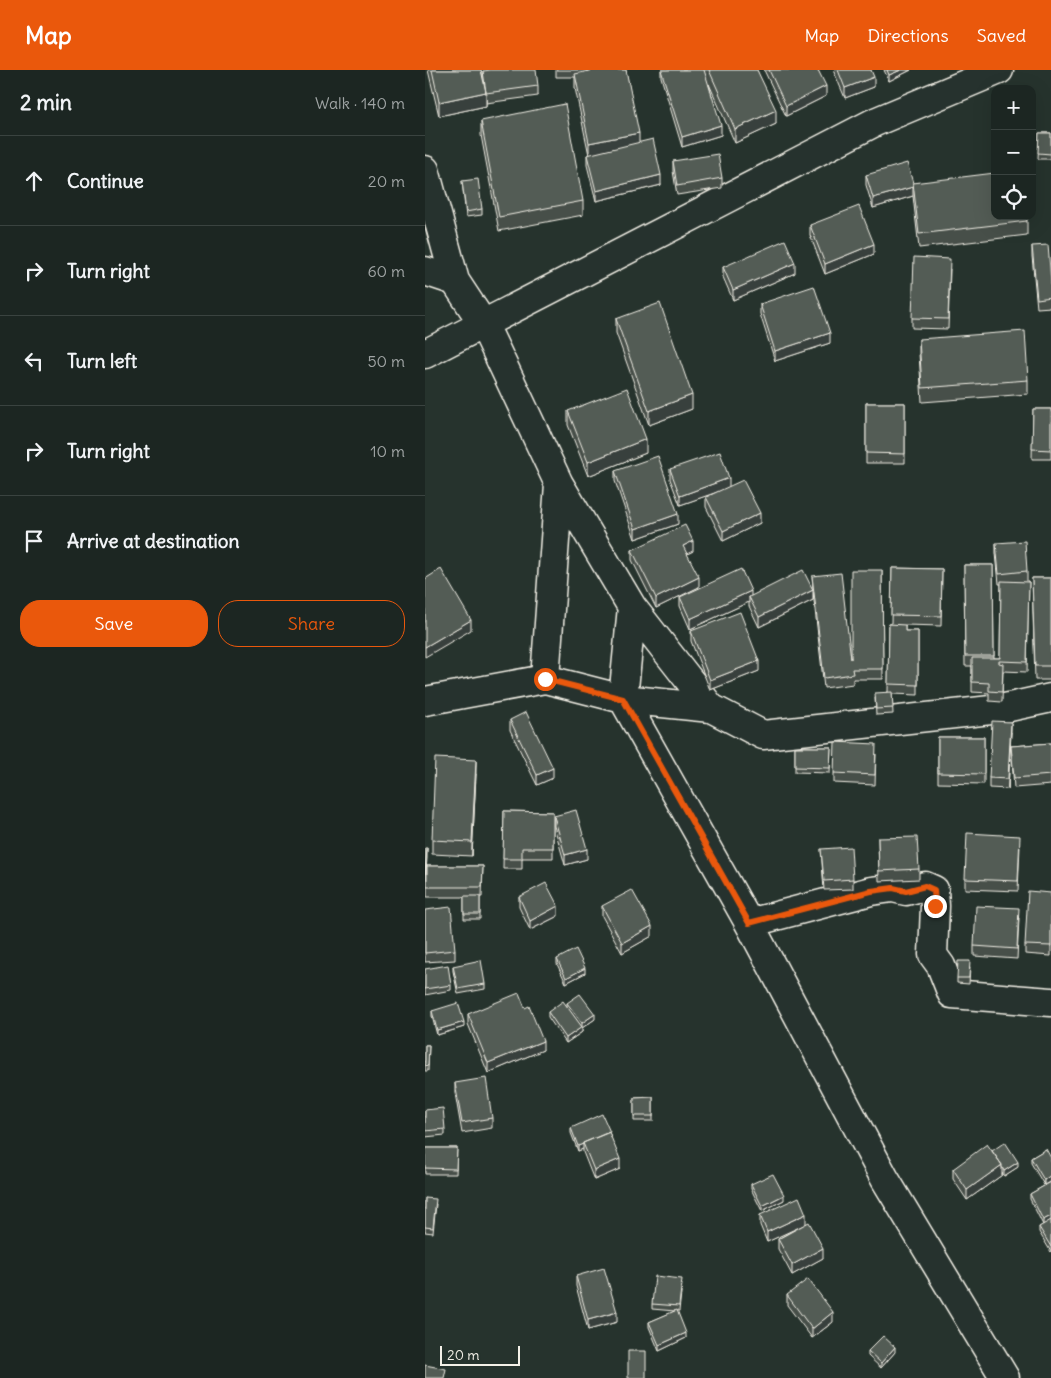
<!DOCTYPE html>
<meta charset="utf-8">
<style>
body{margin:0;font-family:Delius,sans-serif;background:#252e2a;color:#f1f3f6}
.controls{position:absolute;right:15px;top:15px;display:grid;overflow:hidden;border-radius:10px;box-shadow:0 5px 20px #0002}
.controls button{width:45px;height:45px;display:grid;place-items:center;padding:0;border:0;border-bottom:1px solid #3a4340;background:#1c2622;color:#f1f3f6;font:25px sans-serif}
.scale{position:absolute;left:15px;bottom:12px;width:80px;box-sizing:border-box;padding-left:5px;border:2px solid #f4f1e8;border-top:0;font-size:14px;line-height:18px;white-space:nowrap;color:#f4f1e8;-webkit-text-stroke:4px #26332d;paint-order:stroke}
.stop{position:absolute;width:15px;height:15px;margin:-11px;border:4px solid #ea580c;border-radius:50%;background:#fff}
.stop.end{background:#ea580c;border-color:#fff;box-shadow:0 1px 5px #0008}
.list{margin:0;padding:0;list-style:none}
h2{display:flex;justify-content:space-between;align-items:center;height:65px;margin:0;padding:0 20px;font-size:21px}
h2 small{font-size:16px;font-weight:400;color:#a0a5a5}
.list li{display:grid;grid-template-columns:32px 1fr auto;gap:15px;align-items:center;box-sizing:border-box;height:90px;padding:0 20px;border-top:1px solid #3a4340}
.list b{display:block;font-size:19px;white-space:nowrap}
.list em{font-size:16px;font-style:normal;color:#a0a5a5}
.actions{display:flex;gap:10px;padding:15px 20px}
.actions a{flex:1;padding:11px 0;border:1px solid #ea580c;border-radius:20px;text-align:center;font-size:18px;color:#ea580c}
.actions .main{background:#ea580c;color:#fff}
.icon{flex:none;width:28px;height:28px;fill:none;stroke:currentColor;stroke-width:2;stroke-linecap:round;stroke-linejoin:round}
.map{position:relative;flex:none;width:626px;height:1308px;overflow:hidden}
header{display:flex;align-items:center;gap:30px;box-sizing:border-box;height:70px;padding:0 25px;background:#ea580c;color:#fff}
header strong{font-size:24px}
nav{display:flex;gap:28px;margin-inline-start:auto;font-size:18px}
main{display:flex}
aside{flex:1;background:#1c2622}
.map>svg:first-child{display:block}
</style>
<header>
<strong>Map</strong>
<nav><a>Map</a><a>Directions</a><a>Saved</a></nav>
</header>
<main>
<aside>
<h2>2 min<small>Walk · 140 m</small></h2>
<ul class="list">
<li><svg class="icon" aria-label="ahead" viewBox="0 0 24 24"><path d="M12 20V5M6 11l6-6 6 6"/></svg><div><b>Continue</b></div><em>20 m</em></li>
<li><svg class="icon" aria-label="right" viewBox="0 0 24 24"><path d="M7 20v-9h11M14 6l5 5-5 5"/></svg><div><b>Turn right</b></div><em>60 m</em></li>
<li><svg class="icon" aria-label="left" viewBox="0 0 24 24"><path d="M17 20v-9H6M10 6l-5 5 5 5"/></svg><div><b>Turn left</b></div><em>50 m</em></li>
<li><svg class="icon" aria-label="right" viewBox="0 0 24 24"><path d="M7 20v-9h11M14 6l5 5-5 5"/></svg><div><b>Turn right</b></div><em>10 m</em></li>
<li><svg class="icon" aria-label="arrive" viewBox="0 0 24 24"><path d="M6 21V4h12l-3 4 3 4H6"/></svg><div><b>Arrive at destination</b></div></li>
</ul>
<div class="actions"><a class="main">Save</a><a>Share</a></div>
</aside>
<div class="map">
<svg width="626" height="1308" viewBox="0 0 626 1308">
<rect width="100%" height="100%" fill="#26332d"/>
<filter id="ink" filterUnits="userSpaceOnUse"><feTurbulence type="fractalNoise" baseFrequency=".02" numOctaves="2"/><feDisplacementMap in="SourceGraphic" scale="10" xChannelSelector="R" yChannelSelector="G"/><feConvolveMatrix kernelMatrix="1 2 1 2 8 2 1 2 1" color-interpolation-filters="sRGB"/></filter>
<g filter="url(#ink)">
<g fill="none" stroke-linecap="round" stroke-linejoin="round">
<defs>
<path id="minor" d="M0 100 30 211 59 255 134 414 207 537 286 638
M0 201 30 211
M0 284 450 52 574 0
M207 537 198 629 324 853 460 1109 580 1308
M120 609 134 414
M0 631 120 609 198 629 286 638 338 665 575 639 626 628
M324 853 446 821 468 818 481 821 500 816 509 820 510 836 508 885 516 896 527 924 626 932"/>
</defs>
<!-- minor casing -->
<use href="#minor" stroke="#f4f1e8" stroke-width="31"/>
<!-- minor -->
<use href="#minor" stroke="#26332d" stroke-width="28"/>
</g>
<!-- wall -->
<path fill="#474f49" stroke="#f4f1e8" d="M3 0H56L58 11V1L113 16V26L61 33V28V36L14 46Z
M131 0H201L214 73 236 115 171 131 162 95V85H164L150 18V7H131Z
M236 0H332L351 54 310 73 284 14 296 65 257 77 236 7Z
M339 0H393L401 26 361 46Z
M409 0H446L449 17 420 28 409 2Z
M459 0H486L464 11Z
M56 51 158 131V145L74 161 56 65Z
M614 63H626V89H613Z
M248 91 297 108V118L252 125 248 101Z
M441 105 488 113 602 151V165L494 178 488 126 448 138 441 115Z
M37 111 57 139V145L41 147Z
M385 155 449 184 400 204 385 165Z
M607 176 626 212V237L612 238 607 186Z
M298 197 370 203 308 230 298 207Z
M525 199 523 259 487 258V248Z
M335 234 405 273 350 291 335 244Z
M191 249 267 339 224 355 191 263Z
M494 269 603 310V324L497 332 494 283Z
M441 333H480V393H441Z
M608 339H626V389H607Z
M143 341 221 383 163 406 143 355Z
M245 399 304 417 335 453 298 471 281 437V427L292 422 255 435 245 409Z
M190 401 253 454 210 469 190 411Z
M571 473 602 501V511L604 512 602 602 578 601 577 632 564 631V623L547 622V596H540L539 495H568L569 588H575L576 514H574L571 483Z
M207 480 268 481 262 484 274 517 231 538 207 490Z
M467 498 517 499 516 556 480 555V561H493V625L467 624 468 644 451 645 450 628 463 622 464 554H466Z
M457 500 458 609H428V614L399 618 388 522V530L334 557 324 536V532L265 559 255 536V527L326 526 388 519 387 506 426 588Z
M607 508H626V610H610Z
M266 561 334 601 285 620 266 571Z
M85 650 128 708 112 715 85 660Z
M586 662 583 719 564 718V708Z
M513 667H559V714L513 713Z
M626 673V715L589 718 586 676Z
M370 677H406L405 703 370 702Z
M451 684 450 715 409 713V703Z
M51 704 47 786 7 784V770Z
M79 741 128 742V788H97V799H78Z
M129 746 162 789 140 795 129 756Z
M453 768 494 799V809L454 811Z
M595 776 593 821 540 819V809Z
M396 779 428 809V819L399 820Z
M2 796H58L57 827H55V849H39V827H2Z
M626 823V886L600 884V875Z
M94 827 133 846 105 860 94 837Z
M177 836 227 866 197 883 177 846Z
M0 840 30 880V890L0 892Z
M594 848 592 889 549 886V876Z
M132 889 160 903 141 913 132 894Z
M28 896 60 914V919L33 924 28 901Z
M545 897 544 914 532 913V908Z
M0 899 26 915V920L0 925Z
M142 933 170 949 157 958V962L141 973 123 947V942L142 937Z
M100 938 118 980 63 1003 43 954V944Z
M7 941 39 957 12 965 7 946Z
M0 975H4L3 1001H0Z
M30 1013 67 1048V1058L37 1063 30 1023Z
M228 1027V1051H209V1028Z
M0 1040 20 1059V1065L0 1067Z
M146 1058 185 1064 195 1099 169 1110 158 1082V1079L153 1081 146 1063Z
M0 1078H32L31 1104H0Z
M621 1079 619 1115 606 1093V1088Z
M567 1081 593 1097 579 1106 577 1103V1105L542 1130 528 1109V1099Z
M626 1112V1182L614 1162V1157L618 1155 605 1129V1124Z
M326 1114 359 1130 337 1141 326 1119Z
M0 1128 11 1134 8 1163 0 1162Z
M335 1145 381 1153 398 1188 367 1205 353 1179V1169L374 1157 342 1172 335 1155Z
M151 1206 192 1252 163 1260 151 1216Z
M257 1214 254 1241H252L261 1268 234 1281 224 1257V1252L250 1241 227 1239V1234Z
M362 1225 408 1252 387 1268 362 1235Z
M443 1281 470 1282 456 1298 443 1286Z"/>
<!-- shaded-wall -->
<path fill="#39403c" stroke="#f4f1e8" d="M476 0H486L464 11V5Z
M449 7V17L420 28V18Z
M401 16V26L361 46V36Z
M61 22V36L14 46V32Z
M351 40V54L310 73V59Z
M296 55V65L257 77V67Z
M214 63V77L164 87V73Z
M236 105V115L171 131V121Z
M488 117V126L448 138V128Z
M449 174V184L400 204V194Z
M370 193V203L308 230V220Z
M405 263V273L350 291V281Z
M267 325V339L224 355V341Z
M221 369V383L163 406V392Z
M304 408V418L255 435V426Z
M335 443V453L298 471V461Z
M253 444V454L210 469V459Z
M268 471V481L258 486V476Z
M274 507V517L231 538V528Z
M388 520V530L334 557V547Z
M326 521V531L324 527V532L265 559V549Z
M46 550V560L0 587V577Z
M334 591V601L285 620V610Z
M586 652V662L583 719V709Z
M51 690V704L47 786V772Z
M128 698V708L112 715V705Z
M2 778V788L0 814V804Z
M162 779V789L140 795V785Z
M133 836V846L105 860V851Z
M227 856V866L197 883V873Z
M160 898V903L141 913V908Z
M170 944V949L157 958V953Z
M39 952V957L12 965V960Z
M157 957V962L141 973V968Z
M118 971V980L63 1003V993Z
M158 1074V1079L153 1081V1076Z
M195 1089V1099L169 1110V1100Z
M593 1092V1097L579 1106V1101Z
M577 1095V1105L542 1130V1120Z
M626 1105V1111L619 1115V1110Z
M359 1125V1130L337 1141V1136Z
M381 1144V1154L342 1172V1162Z
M626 1146V1151L618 1155V1150Z
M398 1178V1188L367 1205V1195Z
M192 1242V1252L163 1260V1250Z
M408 1242V1252L387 1268V1259Z
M261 1263V1268L234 1281V1275Z
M470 1277V1282L456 1298V1293Z"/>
<!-- building -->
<path fill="#525c55" stroke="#f4f1e8" d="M7 0H56L61 22 14 32Z
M66 0H111L113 16 61 23 58 1Z
M169 0H201L214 63 164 73 150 4Z
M236 0H279L296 55 257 67Z
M284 0H332L351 40 310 59Z
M344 0H393L401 16 361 36Z
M413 0H446L449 7 420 18Z
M462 0H476L464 5Z
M140 34 158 131 74 147 56 51Z
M614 63H626V84L613 83Z
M228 69 236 105 171 121 162 85Z
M293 84 297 108 252 116 248 91Z
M482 93 488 113V117L448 128 441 105Z
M570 103V146H602V151L494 164 488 113Z
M53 109 57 139 41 142 37 111Z
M434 136 449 174 400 194 385 155Z
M360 170 370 193 308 220 298 197Z
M623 175 626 212V227L612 229 607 176Z
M489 187 525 189 523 249 487 248Z
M389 216 405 263 350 281 335 234Z
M235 233 267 325 224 341 191 249Z
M600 261 603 310 497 318 494 269Z
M202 318 221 369 163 392 143 341Z
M441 333H480V384L441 383Z
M608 339H626V380L607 379Z
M295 382 304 408 255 426 245 399Z
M233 386 253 444 210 459 190 401Z
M318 410 335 443 298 461 281 427Z
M260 455 268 471 258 476 274 507 231 528 207 480Z
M600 471 602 501 574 504 571 473Z
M539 495H568L569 586H540Z
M467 498 517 499 516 546 466 545Z
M16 499 46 550 0 577V509Z
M316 499 326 521 265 549 255 527Z
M378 500 388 520 334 547 324 527Z
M426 500H457L458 599H427L428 604 399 608 387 506 416 503 426 589Z
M607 508H626V596H610Z
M576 511 604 512 602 592 574 591V593L578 594 577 622 564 621V613L547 612V588H575Z
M315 542 334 591 285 610 266 561Z
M464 554 480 555V561H493V615L463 614Z
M467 622 468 638 451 639 450 623Z
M101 642 128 698 112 705 85 650Z
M567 651 586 652 583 709 564 708Z
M513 667H559V704L513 703Z
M410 672 451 674 450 705 409 703Z
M626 673V705L589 708 586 676Z
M370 677H406L405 698 370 697Z
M10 688 51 690 47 772 7 770Z
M151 740 162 779 140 785 129 746Z
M79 741 128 742V778H97V789H78Z
M542 763 595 766 593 811 540 809Z
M492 767 494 799 454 801 453 768Z
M426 777 428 809 399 811 396 779Z
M0 778H2L0 804Z
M2 796H58L57 817H2Z
M121 813 133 836 105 851 94 827Z
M207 820 227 856 197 873 177 836Z
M603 821 626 823V876L600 875Z
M39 826H55V844H39Z
M551 836 594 838 592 879 549 876Z
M26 837 30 880 0 883V840Z
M151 879 160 898 141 908 132 889Z
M56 890 60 914 33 919 28 896Z
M533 891H545L544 908H532Z
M23 895 26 915 0 919V899Z
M94 923 100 938 104 936 118 971 63 993 43 944Z
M155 924 170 944 157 953 142 933Z
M138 931 157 957 141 968 123 942Z
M33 933 39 952 12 960 7 941Z
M0 975H4L3 996 0 995Z
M61 1008 67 1048 37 1053 30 1013Z
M228 1027V1046H209V1028Z
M18 1038 20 1059 0 1061V1040Z
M177 1044 185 1062 158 1073V1074L153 1076 146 1058Z
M184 1062 195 1089 169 1100 158 1073Z
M580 1072 593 1092 579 1101 577 1097V1095L567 1081Z
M562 1074 577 1095 542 1120 528 1099Z
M0 1078H32L31 1099 0 1098Z
M621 1079 626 1088V1105L619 1110 606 1088Z
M348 1104 359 1125 337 1136 326 1114Z
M626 1112V1146L618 1150 605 1124Z
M374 1127 381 1144 342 1162 335 1145Z
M0 1128 11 1129 8 1158 0 1157Z
M626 1150V1177L614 1157Z
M384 1152 398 1178 367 1195 353 1169Z
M179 1198 192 1242 163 1250 151 1206Z
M230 1206 257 1209 254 1236 227 1234Z
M383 1209 408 1242 387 1259 362 1225Z
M252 1240 261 1263 234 1275 224 1252Z
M458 1266 470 1277 456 1293 443 1281Z
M203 1281H221V1308H203Z
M0 1295 21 1299 19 1308H0Z"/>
</g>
<g fill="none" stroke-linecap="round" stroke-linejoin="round" filter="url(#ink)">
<!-- route -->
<path stroke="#ea580c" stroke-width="6" d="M120 609 198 629 324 853 446 821 468 818 481 821 500 816 509 820 510 836"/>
</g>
</svg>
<div class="controls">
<button>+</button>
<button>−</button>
<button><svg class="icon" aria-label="locate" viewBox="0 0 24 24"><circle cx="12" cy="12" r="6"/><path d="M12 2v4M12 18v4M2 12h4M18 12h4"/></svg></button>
</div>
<div class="scale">20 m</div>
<div class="stop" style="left:120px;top:609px"></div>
<div class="stop end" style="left:510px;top:836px"></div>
</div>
</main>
